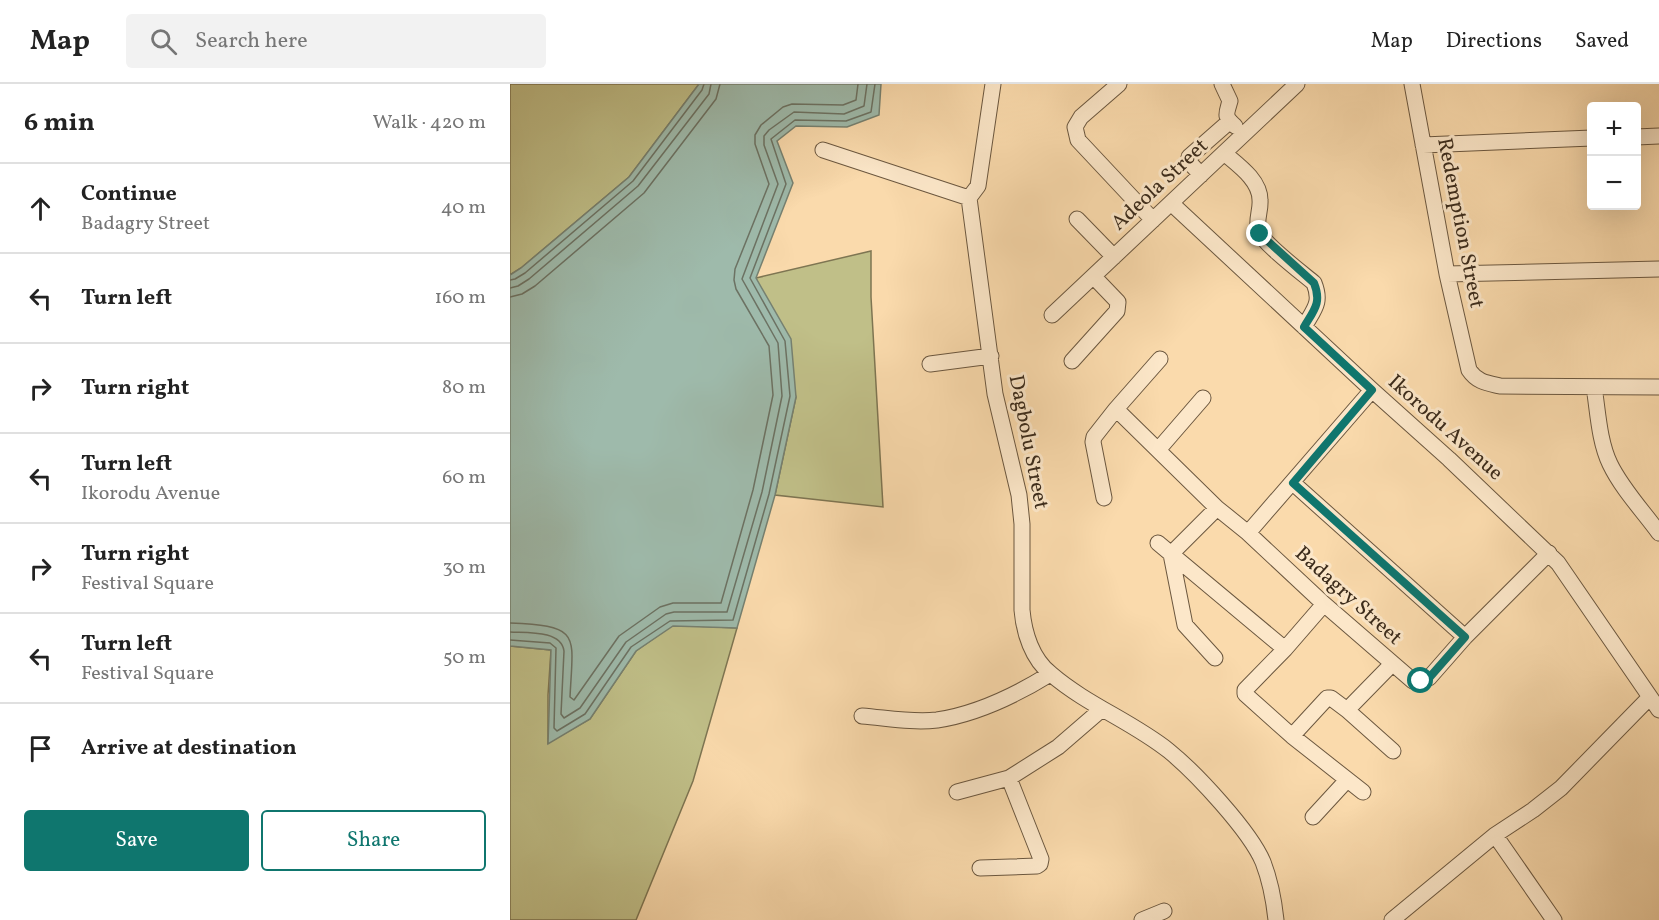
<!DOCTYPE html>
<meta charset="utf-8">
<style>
body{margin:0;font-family:Vollkorn,serif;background:#f2f2f2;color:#222}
.controls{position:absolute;right:18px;top:18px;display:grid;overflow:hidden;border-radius:6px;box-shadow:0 6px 24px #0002}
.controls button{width:54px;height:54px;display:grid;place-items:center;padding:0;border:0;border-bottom:2px solid #e0e0e0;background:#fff;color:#222;font:30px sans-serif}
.stop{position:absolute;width:18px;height:18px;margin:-14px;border:4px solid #0f766e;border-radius:50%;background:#fff}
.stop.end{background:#0f766e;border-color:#fff;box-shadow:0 2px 6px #0008}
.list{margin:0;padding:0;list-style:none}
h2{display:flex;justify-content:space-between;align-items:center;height:78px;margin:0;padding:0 24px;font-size:26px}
h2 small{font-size:20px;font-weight:400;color:#767676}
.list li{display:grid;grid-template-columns:39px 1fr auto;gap:18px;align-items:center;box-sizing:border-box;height:90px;padding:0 24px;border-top:2px solid #e0e0e0}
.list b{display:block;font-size:22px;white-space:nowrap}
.list p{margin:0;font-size:20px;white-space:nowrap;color:#767676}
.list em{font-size:20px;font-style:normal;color:#767676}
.actions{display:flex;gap:12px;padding:18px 24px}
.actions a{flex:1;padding:14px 0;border:2px solid #0f766e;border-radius:6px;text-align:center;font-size:21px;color:#0f766e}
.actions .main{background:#0f766e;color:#fff}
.icon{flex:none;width:33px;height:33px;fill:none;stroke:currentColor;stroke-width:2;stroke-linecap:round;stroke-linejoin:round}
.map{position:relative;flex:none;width:1149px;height:836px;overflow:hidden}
header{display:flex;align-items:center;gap:36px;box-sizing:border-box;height:84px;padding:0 30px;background:#fff;border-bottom:2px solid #e0e0e0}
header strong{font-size:28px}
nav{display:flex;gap:33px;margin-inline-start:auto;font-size:21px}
.search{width:420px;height:54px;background:#f2f2f2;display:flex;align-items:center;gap:15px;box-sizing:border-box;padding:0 21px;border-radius:6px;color:#767676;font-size:22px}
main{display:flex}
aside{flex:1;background:#fff}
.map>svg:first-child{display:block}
</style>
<header>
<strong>Map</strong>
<div class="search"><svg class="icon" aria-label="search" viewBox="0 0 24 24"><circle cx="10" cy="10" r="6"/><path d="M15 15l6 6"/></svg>Search here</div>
<nav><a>Map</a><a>Directions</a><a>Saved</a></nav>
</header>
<main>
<aside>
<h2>6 min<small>Walk · 420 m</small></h2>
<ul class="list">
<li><svg class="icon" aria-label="ahead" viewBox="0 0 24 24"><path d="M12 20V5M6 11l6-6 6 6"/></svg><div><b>Continue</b><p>Badagry Street</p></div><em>40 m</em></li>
<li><svg class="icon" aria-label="left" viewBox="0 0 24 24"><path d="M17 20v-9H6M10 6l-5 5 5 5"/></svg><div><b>Turn left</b></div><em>160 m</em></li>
<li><svg class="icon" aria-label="right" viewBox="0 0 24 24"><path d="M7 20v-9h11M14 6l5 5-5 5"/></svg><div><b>Turn right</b></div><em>80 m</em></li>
<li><svg class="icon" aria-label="left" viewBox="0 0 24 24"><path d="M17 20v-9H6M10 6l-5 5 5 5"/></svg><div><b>Turn left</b><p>Ikorodu Avenue</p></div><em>60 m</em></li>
<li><svg class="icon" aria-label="right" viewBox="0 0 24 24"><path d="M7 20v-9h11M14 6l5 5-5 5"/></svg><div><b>Turn right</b><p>Festival Square</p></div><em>30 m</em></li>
<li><svg class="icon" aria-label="left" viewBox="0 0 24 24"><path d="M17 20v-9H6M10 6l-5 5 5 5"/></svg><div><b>Turn left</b><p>Festival Square</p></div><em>50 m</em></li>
<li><svg class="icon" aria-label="arrive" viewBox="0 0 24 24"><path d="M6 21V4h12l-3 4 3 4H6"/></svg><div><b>Arrive at destination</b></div></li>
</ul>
<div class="actions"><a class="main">Save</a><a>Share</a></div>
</aside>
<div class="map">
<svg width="1149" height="836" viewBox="0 0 1149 836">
<rect width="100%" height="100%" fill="#fadaac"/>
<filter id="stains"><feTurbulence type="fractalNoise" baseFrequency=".00333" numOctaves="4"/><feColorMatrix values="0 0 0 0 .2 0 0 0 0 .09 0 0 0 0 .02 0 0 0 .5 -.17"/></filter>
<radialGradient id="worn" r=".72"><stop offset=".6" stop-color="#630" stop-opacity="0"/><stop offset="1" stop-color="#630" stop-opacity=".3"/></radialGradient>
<!-- green -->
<path fill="#c0bf88" stroke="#7e7552" stroke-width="1.5" d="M0 0H189L119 93 11 184 0 191Z
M361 167V213L373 423 265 411 286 313 246 194Z
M163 541 227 544 183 697 126 836H0V562L41 566 38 611V659L80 635 126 567Z"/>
<!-- water -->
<path fill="#9ebaab" stroke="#768171" stroke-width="1.5" d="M189 0H371L369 31 337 43 286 42 267 57 283 99 246 194 281 255 286 313 265 411 227 544 163 542 126 567 80 635 38 660 41 566 0 562V191L11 184 119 93Z"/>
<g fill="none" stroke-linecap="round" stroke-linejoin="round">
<!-- shore -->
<path stroke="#6c7263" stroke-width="1.5" d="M0 196 5 195 15 189 123 97 192 6 194 0
M0 204 8 202 19 195 128 102 199 10 201 0
M0 213 12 210 25 202 134 109 206 15 210 0
M0 539C72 542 63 550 60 613L64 616 109 552 150 523 163 519H211L243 406 263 311 259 262 226 205 224 196 225 185 259 100 245 60V51L251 41 273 23 282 20 333 21 346 16 348 0
M0 548C17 549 51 546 54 567L51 630 54 634 70 624 116 558 156 530 164 528H217L252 408 272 312 268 259 232 195 268 100 254 61V52L259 46 284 28 334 30 354 22 357 0
M0 556 40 559 46 564 44 644 47 647 75 630 121 563 160 537 223 536 259 410 280 312 275 257 240 194 276 100 261 55 285 36 336 37 361 28 365 0"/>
<defs>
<path id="minor" d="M609 0 571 33 565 43 568 56 643 136
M712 0 720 17C716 31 714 32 725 42
M902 0 937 190 959 286C967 298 977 299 990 302L1149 303
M1126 53 1149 52
M913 61 1082 54
M313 66 459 114
M714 69C728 81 750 96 750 116 751 127 745 137 749 148 754 160 792 189 804 199 812 219 804 225 794 243
M691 91 680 79 679 73 720 37
M459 114 485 310 509 411 512 440V526C514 549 522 575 541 590 577 621 623 638 659 667 686 689 740 747 753 778 760 796 764 817 766 836
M459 114 468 102 483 0
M661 119 862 306 939 375 1048 479 1149 626
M567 135 604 173
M937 190 1149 185
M542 231 787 0
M562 277 607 227 608 218 584 193
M420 280 481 272
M1084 303C1088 328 1089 357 1100 380 1112 405 1133 427 1149 449
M606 325 707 424 738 449 814 520 903 597 919 594 955 553 1039 469
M648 366 693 314
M783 399 955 553
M594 414 583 358 584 353 606 325 650 275
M738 449 862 306
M648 459 775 565
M814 520 775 565 735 606V610L782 652 853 708
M705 574 675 541 661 470 707 424
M837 626 883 667
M352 632C377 634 403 639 427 636 467 630 506 611 540 590
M782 652 817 614H821L837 626 882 580
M447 708 499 694 548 663 592 625
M803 733 837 696
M985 751 1044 836
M470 784 527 782 530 780 531 775 499 694
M632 836 654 827
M882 836 985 751 1023 726 1051 704 1140 613"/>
</defs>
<!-- minor casing -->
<use href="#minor" stroke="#6b573f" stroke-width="17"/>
<!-- minor -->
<use href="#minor" stroke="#fce7c9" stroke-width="15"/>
</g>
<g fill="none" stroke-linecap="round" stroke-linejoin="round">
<!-- route -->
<path stroke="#0f766e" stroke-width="8" d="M750 150 804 199C812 219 804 226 794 243L862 306 783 399 955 553 919 594 911 597"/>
</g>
<g text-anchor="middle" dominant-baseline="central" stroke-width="6" stroke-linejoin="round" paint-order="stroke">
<!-- street labels -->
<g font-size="21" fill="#3b2b1b" stroke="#fce7c9">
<text transform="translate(650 101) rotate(-43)">Adeola Street</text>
<text transform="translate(950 139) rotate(79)">Redemption Street</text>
<text transform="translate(935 344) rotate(42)">Ikorodu Avenue</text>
<text transform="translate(518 358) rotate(79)">Dagbolu Street</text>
<text transform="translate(838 512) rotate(42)">Badagry Street</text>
</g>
</g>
<rect width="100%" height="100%" filter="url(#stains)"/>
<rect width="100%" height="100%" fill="url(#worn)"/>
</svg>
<div class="controls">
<button>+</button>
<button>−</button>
</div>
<div class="stop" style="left:911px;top:597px"></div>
<div class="stop end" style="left:750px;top:150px"></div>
</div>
</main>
